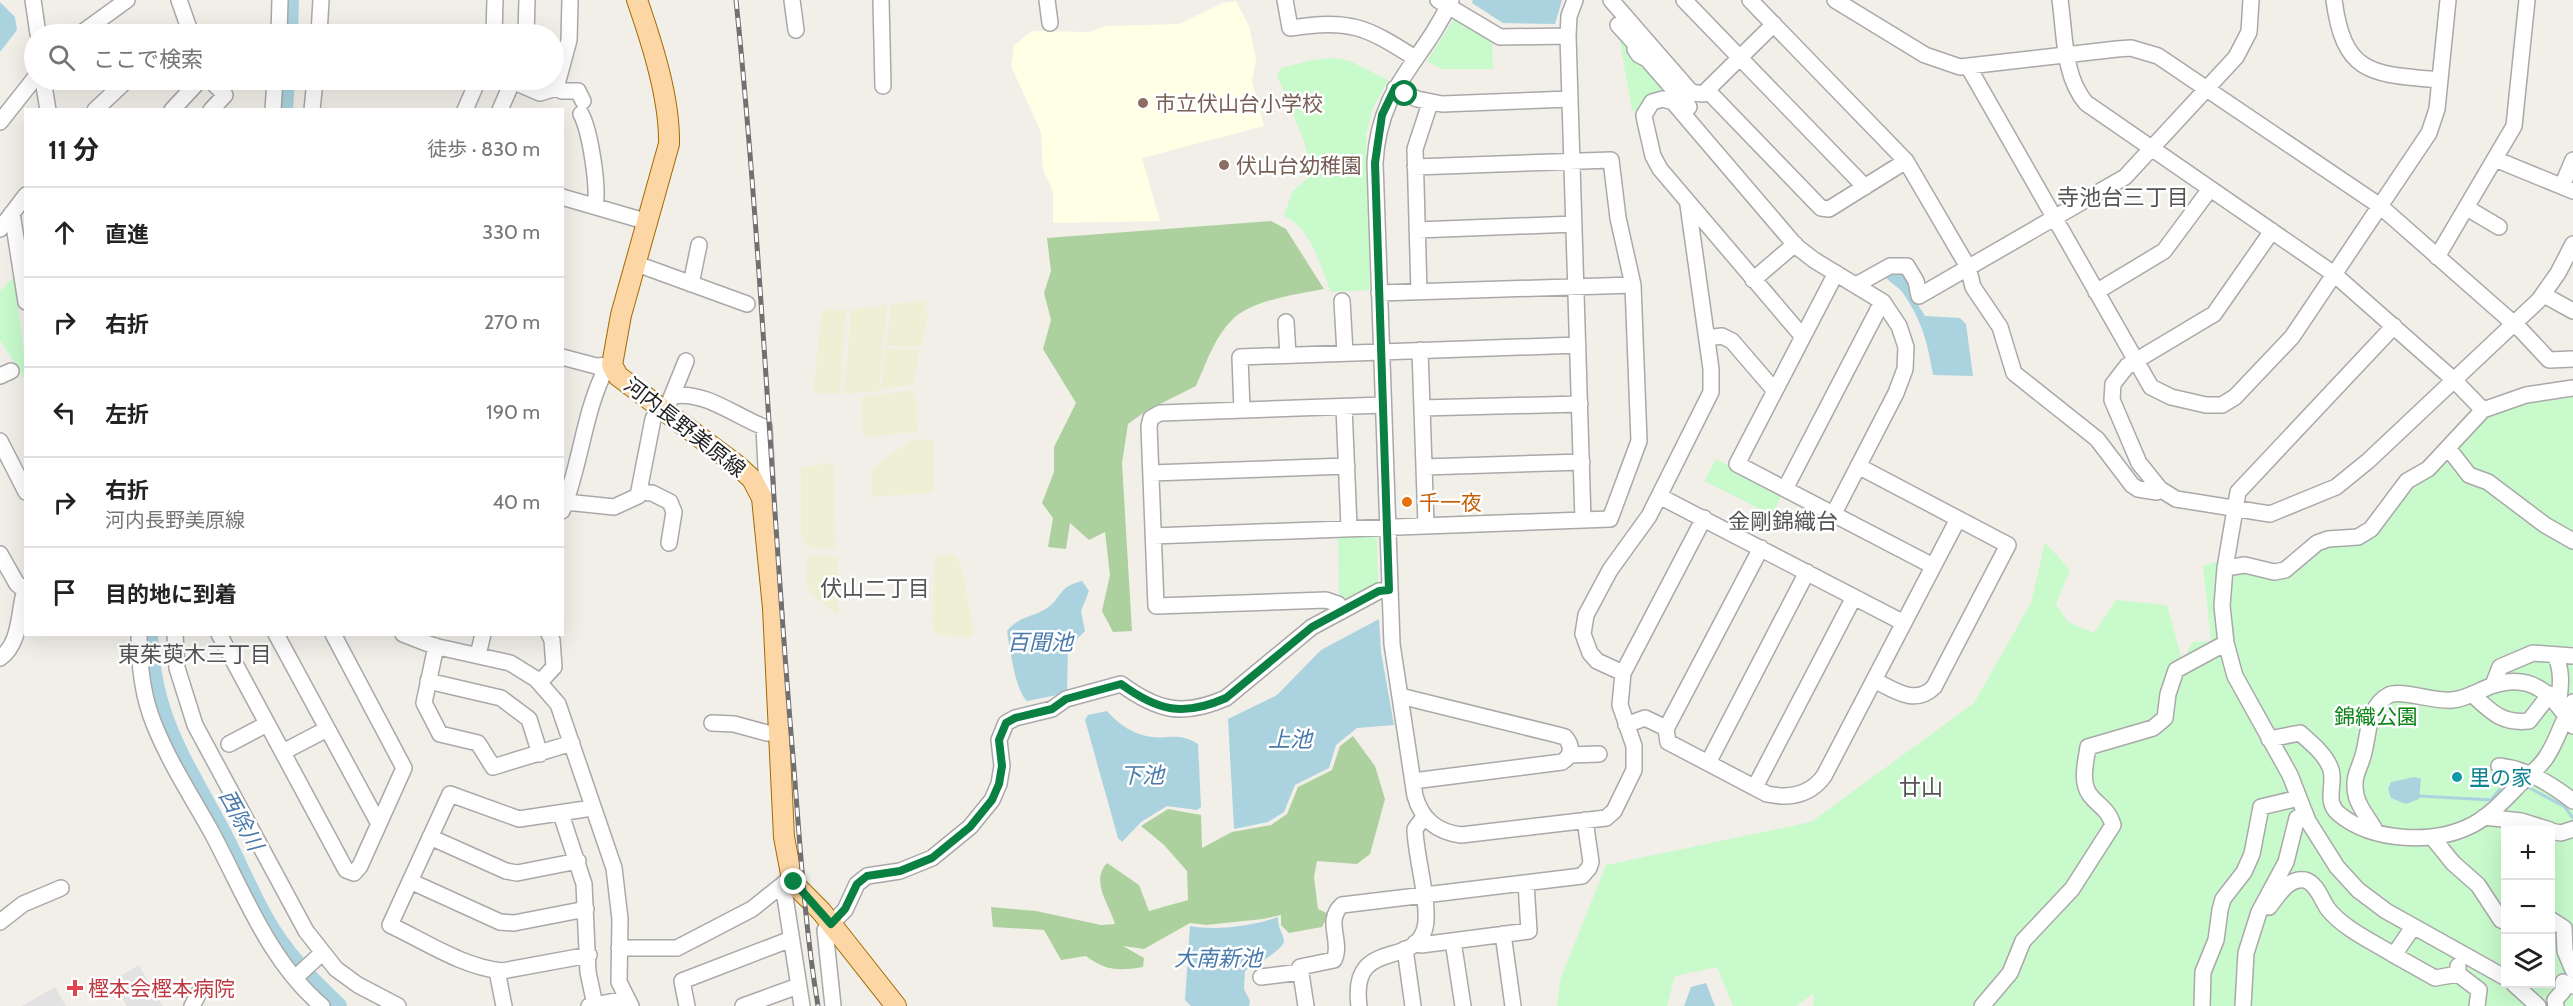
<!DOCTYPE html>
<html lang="ja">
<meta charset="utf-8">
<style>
body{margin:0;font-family:Cabin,"Noto Sans JP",sans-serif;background:#f2f2f2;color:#222}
.controls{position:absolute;right:18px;bottom:18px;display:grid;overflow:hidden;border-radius:0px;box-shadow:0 6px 24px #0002}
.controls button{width:54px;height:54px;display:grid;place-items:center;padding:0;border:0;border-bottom:2px solid #e0e0e0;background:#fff;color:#222;font:30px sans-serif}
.stop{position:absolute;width:18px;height:18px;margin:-14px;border:4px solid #0b8043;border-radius:50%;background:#fff}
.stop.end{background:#0b8043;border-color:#fff;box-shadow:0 2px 6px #0008}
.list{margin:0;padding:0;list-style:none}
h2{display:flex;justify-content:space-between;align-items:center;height:78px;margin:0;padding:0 24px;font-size:26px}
h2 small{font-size:20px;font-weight:400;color:#767676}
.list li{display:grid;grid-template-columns:39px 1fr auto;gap:18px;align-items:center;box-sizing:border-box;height:90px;padding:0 24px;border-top:2px solid #e0e0e0}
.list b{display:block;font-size:22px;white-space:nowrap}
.list p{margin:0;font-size:20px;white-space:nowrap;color:#767676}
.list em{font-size:20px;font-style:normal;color:#767676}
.icon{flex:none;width:33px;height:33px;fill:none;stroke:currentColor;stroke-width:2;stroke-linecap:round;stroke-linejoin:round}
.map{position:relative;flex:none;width:2573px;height:1006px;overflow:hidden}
.search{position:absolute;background:#fff;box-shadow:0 6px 24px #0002;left:24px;top:24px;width:540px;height:66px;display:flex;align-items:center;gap:15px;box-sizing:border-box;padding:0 21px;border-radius:33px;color:#767676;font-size:22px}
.panel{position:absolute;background:#fff;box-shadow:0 6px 24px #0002;left:24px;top:108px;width:540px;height:528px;border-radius:0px}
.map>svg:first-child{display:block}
</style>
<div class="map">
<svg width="2573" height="1006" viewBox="0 0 2573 1006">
<rect width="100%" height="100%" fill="#f2efe9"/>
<!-- education -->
<path fill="#ffffe5" d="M1236 1 1249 26 1256 59 1252 81 1264 126 1142 158 1160 221 1053 223V191L1043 170 1041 132 1011 66 1014 45 1032 31 1089 32 1106 26 1179 24 1223 3Z"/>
<!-- farmland -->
<path fill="#eef0d5" d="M926 300 924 309 929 312 921 348 886 345 891 304Z
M887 305 879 391 844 394 851 310Z
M822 309 846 310 840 394 813 393Z
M885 348 920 350 913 385 881 389Z
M915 390 918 433H898L870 438 863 433 861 397Z
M911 440H933V493L872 497V469Z
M833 462 836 549 807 547 801 535V468Z
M954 554 961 564 974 633 971 638 935 634 932 623 935 556Z
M807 556H838V616L820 603 806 586Z"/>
<!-- forest -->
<path fill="#add19e" d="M1271 221 1286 229 1324 289C1298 294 1251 300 1232 320 1214 338 1206 364 1196 386L1146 411 1128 424 1122 463 1132 631 1113 632 1102 611 1110 575 1105 532 1089 540 1070 523 1066 549 1048 547 1053 518 1042 503 1054 472V447L1076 403 1043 349 1051 320 1044 293 1051 271 1047 238Z
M1353 736 1375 766 1385 799 1370 854 1357 864 1317 861 1314 877 1318 909 1329 914 1322 927 1289 933 1281 925V915L1263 919 1206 925 1190 923 1144 949 1123 946 1144 958 1143 967C1118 971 1106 971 1086 956L1061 960 1044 930 993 927 991 907 1036 911 1101 925 1115 924C1109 904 1090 881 1107 863L1139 885 1149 911 1188 900 1187 871 1164 845 1141 826 1168 809 1201 815 1202 848 1232 832 1271 825 1287 814 1298 787 1332 770 1340 746Z"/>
<!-- park -->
<path fill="#c8facc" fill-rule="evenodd" d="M1455 17 1492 39 1493 69H1442L1427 61Z
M1618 30 1674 92H1662L1640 112 1632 110Z
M1334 58 1350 61 1388 80 1373 108 1366 135 1370 290 1331 292C1321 267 1311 227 1284 216L1292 192 1308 178 1311 170 1304 141 1277 75 1281 68 1313 60Z
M14 277 25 360V380L0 340V291Z
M2573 388V1006H1813L1814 993 1796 1006H1733L1717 967 1675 976 1667 1006H1557L1560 980 1606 865 1811 822 1974 703 2031 603 2045 542 2070 570 2056 604 2068 622 2094 633 2116 600 2167 605 2182 660 2193 642 2211 641 2203 566 2223 560 2274 572 2317 543 2358 537 2483 410ZM2506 830H2550V984H2506Z
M1716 459 1783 493 1772 515 1704 481Z
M1338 534H1377L1378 583 1350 599 1339 596Z"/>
<!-- parking -->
<path fill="#e2e2e2" d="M139 965V966L163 1006H127L113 980Z
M55 987 66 1006H22Z"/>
<!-- water -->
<path fill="#aad3df" d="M1473 0H1562L1555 24 1503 23 1472 3Z
M0 2 15 17 17 30 0 52Z
M1903 272 1910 283 1912 295 1925 316 1960 318 1966 324 1973 376 1933 375C1927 341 1923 323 1903 293 1897 285 1889 284 1884 274Z
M1082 581 1089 591 1081 611 1085 631 1068 648 1067 693 1027 701C1015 690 1010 648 1007 631 1020 616 1029 618 1044 610 1063 599 1056 587 1082 581Z
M1379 619 1381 652 1394 725 1357 728 1336 745 1329 768 1295 785 1284 812 1268 822 1234 829 1228 719 1277 695 1321 650Z
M1107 711C1118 724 1134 735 1152 737 1172 739 1178 732 1198 744L1201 807 1197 810 1167 806 1141 822 1122 842 1118 838 1085 720 1088 715Z
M2415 777 2421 779 2419 799 2406 804 2391 798 2388 789 2391 782Z
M1278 917C1278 929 1282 931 1284 940 1286 949 1253 966 1245 971L1244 989 1250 1001 1249 1006H1191L1185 1000 1190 926C1216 931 1252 926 1278 917Z
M1706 983 1715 1006H1684L1691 987Z"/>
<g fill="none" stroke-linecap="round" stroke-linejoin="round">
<!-- stream -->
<path stroke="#aad3df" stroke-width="3" d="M2526 786 2565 807 2573 818
M2419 796 2491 800 2507 781 2515 780"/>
<!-- river -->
<path stroke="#aad3df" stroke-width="18" d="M289 34 290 0
M284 110 286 80
M149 634C152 714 180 754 216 821 234 853 247 887 265 919 284 953 310 980 338 1006"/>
<defs>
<path id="minor" d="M33 0 38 34
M179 0 191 34
M792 0 796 30
M881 0 883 86
M1047 0 1050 23
M1285 0 1290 28C1350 19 1365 26 1415 58
M1438 0 1500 37 1568 36
M1451 0C1422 64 1379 85 1375 163L1392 644 1415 796C1422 820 1437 832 1461 835L1606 818 1614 811 1634 770V746L1620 705 1623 673 1704 518
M1575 0 1569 16 1568 36 1583 520
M1611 0 1691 92 1703 94 1774 24
M1684 0 1865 187
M1750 0 1906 161 1968 267 1973 287 2000 327 2014 373 2097 439 2132 485 2138 489 2157 492 2160 489
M1835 0 1925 55 1960 67 2117 49 2131 48 2158 56 2380 206 2521 330 2549 360 2573 359
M2060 0C2065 34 2063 76 2086 103L2334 274 2454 380 2483 410
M2334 0C2344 76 2373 74 2440 80
M1618 25 1638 47 1635 49 1639 55 1647 59 1689 107
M80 34 127 0
M279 34 280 0
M319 34 321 0
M494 34 495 0
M526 34 527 0
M1969 68 2151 387 2171 397 2206 405H2222L2235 397 2292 337 2429 133 2437 109 2448 0
M43 80 48 110
M210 80 225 95 211 110
M512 81 540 93 556 88 569 40 570 0
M556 88 562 91H578L583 101
M1395 88 1417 99 1442 104 1569 99
M1707 90 1821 208 1829 209 1906 161
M95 110 127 80
M172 110 200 80
M273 110 275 80
M312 110 315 80
M465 110 478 80
M500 110 513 80
M581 114C590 131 599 187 595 206
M0 122 34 79
M2495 159 2573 191
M2562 186 2573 160
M562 197 648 222
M2467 208 2499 227
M12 213 26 302
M0 229 26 195
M1417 230 1574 224
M2272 231 2214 314 2127 366 2113 384 2112 400 2139 463 2160 489 2176 499 2270 514 2336 487 2368 461 2539 300 2558 273 2573 244
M2437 257 2514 126 2527 0
M637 264 747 304
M1836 273 1737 464 1933 566
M1753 280 1795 244
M691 284 699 245
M1856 285 1890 266H1907L1916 281 1919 296 2125 177 2236 57 2249 32 2251 0
M1419 292 1415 149 1430 103
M2096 292 2164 251 2210 189
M1379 293 1633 285
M2544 295 2573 311
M1342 301 1345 353
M1286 322 1288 355
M2394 326 2238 492 2225 568 2222 606 2226 643 2235 676 2290 775 2308 821 2337 867 2358 890 2386 911 2506 978
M1803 337 1660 169 1653 156 1645 121 1644 115 1652 102 1663 99 1673 102 1796 246 1814 260 1883 302 1899 326 1906 347 1905 369 1896 393 1833 515
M1707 338 1722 336 1732 341 1775 391
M1420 350 1426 525
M562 357 596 366 612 365
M0 376 11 371
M672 396C704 390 735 416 764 427L767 488 762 498
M669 403 686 361
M1344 407 1349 527
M1422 408 1580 404
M1242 410 1240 357 1578 345
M0 441 26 492
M2448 448 2469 475 2488 482 2545 525 2573 541
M1858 466 2008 545 1934 687C1915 706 1894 690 1874 680
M1424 467 1582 462
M1151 473 1347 466
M1785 489 1882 302
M640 492 652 493 670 502 674 512 669 543
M1659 496 1904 623
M566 502 614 507 638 496 653 419 660 406
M562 511C580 467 583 419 602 377
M1153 536 1610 519 1639 441 1633 285 1618 218 1611 160 1415 167
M1761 548 1666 729 1668 742 1767 794C1790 799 1810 795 1824 776L1958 519
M0 554 17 584 24 590
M2225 568 2245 565 2274 572 2285 570 2317 543 2328 539 2358 537 2371 529 2407 481 2428 469 2483 410 2526 395 2573 388
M1342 611 1338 604 1326 600 1156 606 1149 426 1151 418 1160 413 1383 405
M139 634C139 665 142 695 154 724 169 762 192 797 212 833 244 893 269 961 322 1006
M175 634 177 668 195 725 306 931 336 969 358 985 398 1006
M219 634 346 870 354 873 360 866 404 768 333 634
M276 634 379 824
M403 634 434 646 510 663 536 679 558 704 614 868 620 919 619 982 631 1006
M436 646 424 703 440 734 478 743 493 767 572 743
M478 655 483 634
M2555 655C2562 669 2561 684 2559 699L2556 702
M0 658C22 643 18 609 26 586
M1623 673 1597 661 1590 653 1583 634 1586 615 1610 570 1649 516 1711 392V369L1688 205
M428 681 501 698 529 719 540 754
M540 682 554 667 552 640 549 634
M2493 685 2500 667 2533 653 2573 656
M2472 694C2491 712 2502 724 2529 721L2550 694
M1400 696 1558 735 1565 737C1573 746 1572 756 1562 762L1413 781
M712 723 734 724 767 733H778
M1626 725 1645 718 1666 728
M2269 739 2300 733C2311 743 2324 753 2330 767 2337 782 2323 801 2339 814 2373 842 2435 845 2474 824 2492 814 2507 797 2522 782 2531 774 2541 766 2547 756 2558 739 2563 719 2573 702
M229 744 267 724
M283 752 327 729
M1570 755 1599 754
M1708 763 1807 572
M2499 766C2527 769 2551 784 2573 801
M1755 787 1854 597
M561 814 584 884 588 972 595 1005
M2484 817 2521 821 2550 830
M2550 831 2561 833 2573 829
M2374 832V828C2368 818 2358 806 2356 795 2352 775 2360 770 2364 752 2369 732 2368 706 2389 695 2400 689 2435 702 2452 700 2466 699 2478 691 2491 686 2534 671 2552 696 2573 726
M430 837 506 871 517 873 578 861
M2432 837 2453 863 2478 885 2501 920 2506 922
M410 881 500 922 514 923 586 909
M783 884 802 1006
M2265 906 2269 907C2278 896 2288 877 2305 880 2317 883 2322 901 2328 909 2344 929 2373 942 2394 955
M2550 919 2564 928 2565 951 2573 970
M0 922 23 904 61 888
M2413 927 2394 955 2435 978 2458 974
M1503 934 1513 1006
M1453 941 1463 1006
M1415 943 1421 945 1529 931 1526 883
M619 948H677L752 909 792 877
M1405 949 1413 1006
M589 955 502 971C463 967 426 942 390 925L450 794 519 819 592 808
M2458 966V974L2479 990 2477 1006
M497 971 504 1006
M1261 977 1301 972
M295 978 322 953
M2514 984 2538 1006
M192 1006 202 987
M589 1006 625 999
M687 1006 682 981 791 939
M743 1006 798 986
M833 1006 825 930 845 910 857 884 867 876 900 871 932 858 970 827 992 800 999 784 1002 766 999 740 1006 723 1015 718 1052 709 1066 699 1121 684C1158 711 1183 717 1226 698L1312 627 1379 591 1389 590
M1306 1006 1300 967 1334 960C1343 942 1324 921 1342 905L1582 876 1589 868 1591 862 1585 820
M1359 1006C1350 938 1411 968 1424 931 1432 910 1415 855 1415 829L1424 817
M1982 1006 2010 973 2023 941 2072 889 2113 825C2107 807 2100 808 2090 795 2080 782 2086 761 2088 747L2153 728 2165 718 2168 694 2176 670 2226 643
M2202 1006 2203 972 2216 940 2220 910 2223 899 2244 872 2252 854 2261 807 2299 798
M2243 1006 2246 953 2259 912 2286 862 2297 818 2305 814
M2556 1006 2555 1000 2563 991V982L2573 986"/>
<path id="major" d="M637 0C652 43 670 99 669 144L621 315 612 365 618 376 738 466 752 479 762 498 773 608 784 837 791 874 797 887 821 911 896 1006"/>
</defs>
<!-- minor casing -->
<use href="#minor" stroke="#a9a9a9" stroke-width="18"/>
<!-- major casing -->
<use href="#major" stroke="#a06b00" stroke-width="22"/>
<!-- minor -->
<use href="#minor" stroke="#fff" stroke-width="15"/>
<!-- major -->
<use href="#major" stroke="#fcd6a4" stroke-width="20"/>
<defs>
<path id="rail" d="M736 0C761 244 771 489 791 733 799 824 803 916 818 1006"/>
</defs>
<!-- rail casing -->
<use href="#rail" stroke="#707070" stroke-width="5"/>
<!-- rail -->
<use href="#rail" stroke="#fff" stroke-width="3" stroke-dasharray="9" stroke-linecap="butt"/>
</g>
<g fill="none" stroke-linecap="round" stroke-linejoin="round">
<!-- route -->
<path stroke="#0b8043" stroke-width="8" d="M794 882 831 924 845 909 857 884 867 876 900 871 932 858 970 827 992 800 999 784 1002 766 999 740 1006 723 1015 718 1052 709 1066 699 1121 684C1158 711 1183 717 1226 698L1312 627 1379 591 1389 590 1375 163 1382 115 1395 88 1405 94"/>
</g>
<!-- markers -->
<g fill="#8d6e63" stroke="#fff" stroke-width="2">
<circle cx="1143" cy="103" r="6"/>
<circle cx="1224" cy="165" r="6"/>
</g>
<circle fill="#e8710a" stroke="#fff" stroke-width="2" cx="1407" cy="502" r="6"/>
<circle fill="#0f9aa8" stroke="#fff" stroke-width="2" cx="2457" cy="777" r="6"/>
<path fill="#e0444e" stroke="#fff" stroke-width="2" d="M72 979h6v6h6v6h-6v6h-6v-6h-6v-6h6z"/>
<g text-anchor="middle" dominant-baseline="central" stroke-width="5" stroke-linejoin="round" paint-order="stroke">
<!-- education labels -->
<g font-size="21" fill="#785e54" stroke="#fff" text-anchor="start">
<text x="1155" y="103">市立伏山台小学校</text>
<text x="1236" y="165">伏山台幼稚園</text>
</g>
<!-- street labels -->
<g font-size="21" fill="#222" stroke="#fff">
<text transform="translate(685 427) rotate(38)">河内長野美原線</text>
</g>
<!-- food labels -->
<g font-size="21" fill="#c56008" stroke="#fff" text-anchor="start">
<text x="1419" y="502">千一夜</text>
</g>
<!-- park labels -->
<g font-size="21" fill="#0c8416" stroke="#fff">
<text x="2376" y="716">錦織公園</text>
</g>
<!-- culture labels -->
<g font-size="21" fill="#0d838f" stroke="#fff" text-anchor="start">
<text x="2469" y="777">里の家</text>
</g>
<!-- health labels -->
<g font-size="21" fill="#be3a42" stroke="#fff" text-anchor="start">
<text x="88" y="988">樫本会樫本病院</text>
</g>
<!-- neighbourhood labels -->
<g font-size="22" fill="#555" stroke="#fff">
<text x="2123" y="197">寺池台三丁目</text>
<text x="1783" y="521">金剛錦織台</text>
<text x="875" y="588">伏山二丁目</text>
<text x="195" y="654">東茱萸木三丁目</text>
<text x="1921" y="787">廿山</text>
</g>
<!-- water labels -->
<g font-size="22" font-style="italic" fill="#4a7aab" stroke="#fff">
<text x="1040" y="642">百聞池</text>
<text x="1290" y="739">上池</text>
<text x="1142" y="775">下池</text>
<text transform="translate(241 820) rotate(61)">西除川</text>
<text x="1218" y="958">大南新池</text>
</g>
</g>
</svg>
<div class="controls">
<button>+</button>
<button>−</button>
<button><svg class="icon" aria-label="layers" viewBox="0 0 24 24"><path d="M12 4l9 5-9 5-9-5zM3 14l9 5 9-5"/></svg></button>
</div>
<div class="stop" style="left:1405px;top:94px"></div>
<div class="stop end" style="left:794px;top:882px"></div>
<div class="search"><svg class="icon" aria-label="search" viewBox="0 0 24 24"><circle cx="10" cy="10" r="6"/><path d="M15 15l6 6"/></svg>ここで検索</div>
<section class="panel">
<h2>11 分<small>徒歩 · 830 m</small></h2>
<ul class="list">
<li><svg class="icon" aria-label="ahead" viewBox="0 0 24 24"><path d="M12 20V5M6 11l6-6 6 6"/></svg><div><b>直進</b></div><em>330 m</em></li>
<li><svg class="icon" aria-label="right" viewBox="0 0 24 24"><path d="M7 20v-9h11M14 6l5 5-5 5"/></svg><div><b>右折</b></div><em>270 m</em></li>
<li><svg class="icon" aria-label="left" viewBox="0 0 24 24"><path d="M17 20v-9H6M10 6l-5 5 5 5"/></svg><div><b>左折</b></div><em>190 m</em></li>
<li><svg class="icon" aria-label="right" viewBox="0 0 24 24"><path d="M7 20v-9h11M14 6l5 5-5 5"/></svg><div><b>右折</b><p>河内長野美原線</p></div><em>40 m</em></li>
<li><svg class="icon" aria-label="arrive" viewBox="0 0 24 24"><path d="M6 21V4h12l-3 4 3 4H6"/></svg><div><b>目的地に到着</b></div></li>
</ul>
</section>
</div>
